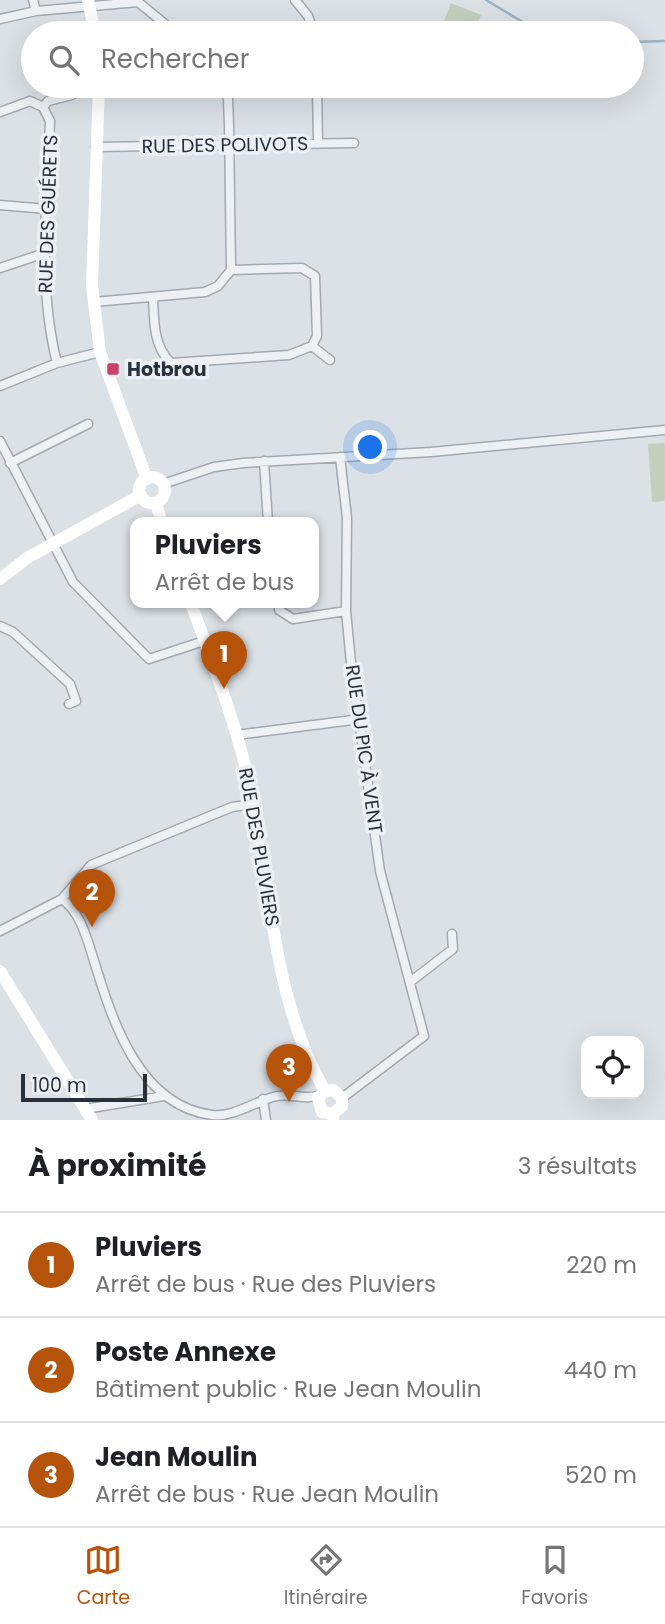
<!DOCTYPE html>
<html lang="fr">
<meta charset="utf-8">
<style>
body{margin:0;font-family:Poppins,sans-serif;background:#f2f2f2;color:#202124}
.controls{position:absolute;right:21px;bottom:21px;display:grid;overflow:hidden;border-radius:14px;box-shadow:0 7px 28px #0002}
.controls button{width:63px;height:63px;display:grid;place-items:center;padding:0;border:0;border-bottom:2px solid #e0e0e0;background:#fff;color:#202124;font:35px sans-serif}
.scale{position:absolute;left:21px;bottom:18px;width:126px;box-sizing:border-box;padding-left:7px;border:4px solid #26313c;border-top:0;font-size:19px;line-height:24px;white-space:nowrap;color:#26313c;-webkit-text-stroke:5px #ebf0f4;paint-order:stroke}
.you{position:absolute;left:371px;top:448px;width:24px;height:24px;margin:-18px;border:5px solid #fff;border-radius:50%;background:#1a73e8;box-shadow:0 0 0 10px #1a73e833}
.badge{display:grid;place-items:center;width:46px;height:46px;border-radius:50%;background:#b45309;color:#fff;font-size:23px;font-weight:700}
.pin{position:absolute;translate:-50% -58px;filter:drop-shadow(0 2px 4px #0008)}
.pin::after{content:'';position:absolute;top:37px;width:24px;height:21px;background:inherit;clip-path:polygon(0 0,100% 0,50% 100%)}
.popup{position:absolute;left:130px;top:517px;width:189px;height:91px;box-sizing:border-box;display:grid;place-content:center;border-radius:14px;background:#fff;filter:drop-shadow(0 2px 5px #0005);font-size:23px;white-space:nowrap;color:#757577}
.popup b{font-size:26px;color:#202124}
.popup::after{content:'';position:absolute;left:50%;top:100%;margin-left:-14px;border:14px solid transparent;border-top-color:#fff}
.list{margin:0;padding:0;list-style:none}
h2{display:flex;justify-content:space-between;align-items:center;height:91px;margin:0;padding:0 28px;font-size:30px}
h2 small{font-size:23px;font-weight:400;color:#757577}
.list li{display:grid;grid-template-columns:46px 1fr auto;gap:21px;align-items:center;box-sizing:border-box;height:105px;padding:0 28px;border-top:2px solid #e0e0e0}
.list b{display:block;font-size:26px;white-space:nowrap}
.list p{margin:0;font-size:23px;white-space:nowrap;color:#757577}
.list em{font-size:23px;font-style:normal;color:#757577}
.icon{flex:none;width:38px;height:38px;fill:none;stroke:currentColor;stroke-width:2;stroke-linecap:round;stroke-linejoin:round}
.map{position:relative;flex:none;width:665px;height:1120px;overflow:hidden}
.search{position:absolute;background:#fff;box-shadow:0 7px 28px #0002;left:21px;right:21px;top:21px;height:77px;display:flex;align-items:center;gap:18px;box-sizing:border-box;padding:0 24px;border-radius:38px;color:#757577;font-size:26px}
.sheet{height:406px;background:#fff}
nav{display:flex;justify-content:space-around;align-items:center;box-sizing:border-box;height:98px;border-top:2px solid #e0e0e0;background:#fff;font-size:19px;color:#757577}
nav a{display:grid;justify-items:center;gap:4px}
nav .on{color:#b45309}
.map>svg:first-child{display:block}
</style>
<div class="map">
<svg width="665" height="1120" viewBox="0 0 665 1120">
<rect width="100%" height="100%" fill="#dce1e6"/>
<!-- green -->
<path fill="#c4d0bd" d="M451 3 481 15 474 33 444 21Z
M665 443V501L652 502 648 444Z"/>
<g fill="none" stroke-linecap="round" stroke-linejoin="round">
<!-- stream -->
<path stroke="#96b4c6" stroke-width="2.5" d="M486 0 526 24 554 33
M632 42 665 41"/>
<defs>
<path id="street" d="M33 0 36 11
M295 0 308 16 314 33
M0 19 36 11 138 2 176 33
M317 86 318 144
M43 107 48 101 72 95
M0 112 30 101 43 107 50 121C47 202 37 283 57 363
M96 147 354 143
M0 205 47 209
M0 268 45 253
M153 297C154 320 153 346 171 363L289 355 312 346 317 336 315 276 302 268 231 270
M94 302 205 292 218 286 231 270 229 125 228 99 223 86
M312 346 330 360
M0 386 57 363 100 352
M0 441 73 582 149 659 204 641
M340 457 347 518 346 611 351 663 380 871 424 1036 342 1098
M264 461 268 523
M10 463 88 424
M163 484 214 467 243 463 431 452 665 430
M279 603V610L293 619 346 611
M0 626 13 632 70 684 76 701 69 704
M236 735 360 719
M62 899C81 912 88 942 95 964 113 1023 140 1106 212 1115 231 1118 255 1102 273 1097 289 1092 305 1101 320 1095
M0 931 62 899 91 865 232 807 253 804
M410 982 453 949 452 934
M263 1099 266 1120
M85 1109 164 1096"/>
</defs>
<!-- street casing -->
<use href="#street" stroke="#a2a9b0" stroke-width="11"/>
<!-- street -->
<use href="#street" stroke="#eef1f4" stroke-width="8"/>
<!-- secondary -->
<path stroke="#fff" stroke-width="12" d="M88 0 95 33
M99 86 92 285 100 352 147 479
M139 490a13 13 0 1 1 26 0a13 13 0 1 1-26 0Z
M156 503 162 523
M0 579 27 558 141 495
M191 603C213 665 238 727 251 792 271 891 273 1001 325 1091
M0 971 92 1120
M333 1120V1114L342 1106V1098L333 1090 325 1091 318 1098 322 1112 333 1114"/>
</g>
<!-- markers -->
<rect fill="#cc4067" stroke="#ebf0f4" stroke-width="2.5" x="106" y="362" width="14" height="14" rx="3.5"/>
<g text-anchor="middle" dominant-baseline="central" stroke-width="7" stroke-linejoin="round" paint-order="stroke">
<!-- street labels -->
<g font-size="19" fill="#26313c" stroke="#ebf0f4">
<text transform="translate(225 145) rotate(-1)">RUE DES POLIVOTS</text>
<text transform="translate(48 214) rotate(-88)">RUE DES GUÉRETS</text>
<text transform="translate(364 749) rotate(82)">RUE DU PIC À VENT</text>
<text transform="translate(259 847) rotate(80)">RUE DES PLUVIERS</text>
</g>
<!-- poi labels -->
<g font-size="19" font-weight="bold" fill="#26313c" stroke="#ebf0f4" text-anchor="start">
<text x="127" y="369">Hotbrou</text>
</g>
</g>
</svg>
<div class="controls">
<button><svg class="icon" aria-label="locate" viewBox="0 0 24 24"><circle cx="12" cy="12" r="6"/><path d="M12 2v4M12 18v4M2 12h4M18 12h4"/></svg></button>
</div>
<div class="scale">100 m</div>
<div class="you"></div>
<div class="pin badge" style="left:224px;top:689px">1</div>
<div class="popup"><b>Pluviers</b>Arrêt de bus</div>
<div class="pin badge" style="left:92px;top:927px">2</div>
<div class="pin badge" style="left:289px;top:1102px">3</div>
<div class="search"><svg class="icon" aria-label="search" viewBox="0 0 24 24"><circle cx="10" cy="10" r="6"/><path d="M15 15l6 6"/></svg>Rechercher</div>
</div>
<section class="sheet">
<h2>À proximité<small>3 résultats</small></h2>
<ul class="list">
<li><span class="badge">1</span><div><b>Pluviers</b><p>Arrêt de bus · Rue des Pluviers</p></div><em>220 m</em></li>
<li><span class="badge">2</span><div><b>Poste Annexe</b><p>Bâtiment public · Rue Jean Moulin</p></div><em>440 m</em></li>
<li><span class="badge">3</span><div><b>Jean Moulin</b><p>Arrêt de bus · Rue Jean Moulin</p></div><em>520 m</em></li>
</ul>
</section>
<nav>
<a class="on"><svg class="icon" aria-label="map" viewBox="0 0 24 24"><path d="M3 6l6-2 6 2 6-2v14l-6 2-6-2-6 2zM9 4v14M15 6v14"/></svg>Carte</a>
<a><svg class="icon" aria-label="directions" viewBox="0 0 24 24"><path d="M12 3l9 9-9 9-9-9zM9 14v-3h6M13 9l2 2-2 2"/></svg>Itinéraire</a>
<a><svg class="icon" aria-label="saved" viewBox="0 0 24 24"><path d="M7 4h10v16l-5-4-5 4z"/></svg>Favoris</a>
</nav>
